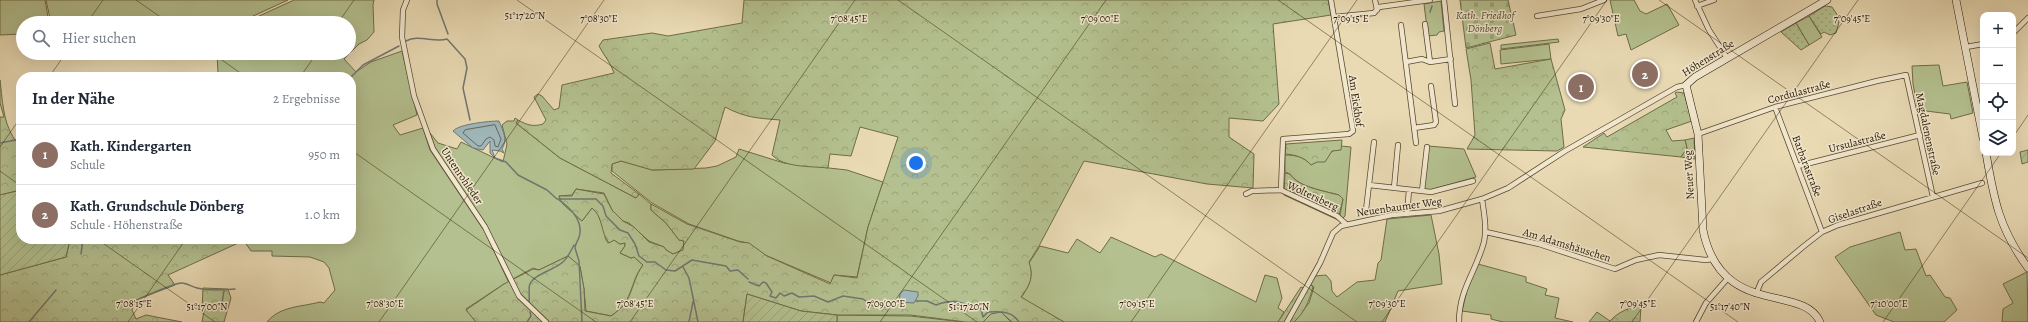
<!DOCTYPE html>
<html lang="de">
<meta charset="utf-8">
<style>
body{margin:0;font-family:Alegreya,serif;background:#f2f2f3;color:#1f2937}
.controls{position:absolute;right:12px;top:12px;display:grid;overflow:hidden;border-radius:8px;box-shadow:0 4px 16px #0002}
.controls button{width:36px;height:36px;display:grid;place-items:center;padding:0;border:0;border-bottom:1px solid #e0e1e3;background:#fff;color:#1f2937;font:20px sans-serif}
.you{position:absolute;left:916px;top:163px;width:14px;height:14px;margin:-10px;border:3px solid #fff;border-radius:50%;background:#1a73e8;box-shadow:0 0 0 6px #1a73e833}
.badge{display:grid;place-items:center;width:26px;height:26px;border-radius:50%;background:#111827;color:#fff;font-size:13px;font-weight:700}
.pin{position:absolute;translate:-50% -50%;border:2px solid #fff;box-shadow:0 1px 4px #0006}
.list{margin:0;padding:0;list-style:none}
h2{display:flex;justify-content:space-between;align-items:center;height:52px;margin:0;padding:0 16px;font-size:17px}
h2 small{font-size:13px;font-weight:400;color:#747a83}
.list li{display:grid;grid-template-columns:26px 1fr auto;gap:12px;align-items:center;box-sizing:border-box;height:60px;padding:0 16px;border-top:1px solid #e0e1e3}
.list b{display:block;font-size:15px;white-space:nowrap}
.list p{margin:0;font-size:13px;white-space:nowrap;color:#747a83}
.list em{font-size:13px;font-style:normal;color:#747a83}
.icon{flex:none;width:22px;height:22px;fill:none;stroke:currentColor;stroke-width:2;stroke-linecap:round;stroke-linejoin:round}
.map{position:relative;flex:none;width:2028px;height:322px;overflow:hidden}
.search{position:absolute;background:#fff;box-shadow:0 4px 16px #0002;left:16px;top:16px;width:340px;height:44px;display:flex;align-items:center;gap:10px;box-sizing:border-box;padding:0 14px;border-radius:22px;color:#747a83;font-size:15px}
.panel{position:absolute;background:#fff;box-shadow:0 4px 16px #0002;left:16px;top:72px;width:340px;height:172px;border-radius:16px}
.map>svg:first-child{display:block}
</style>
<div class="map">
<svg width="2028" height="322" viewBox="0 0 2028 322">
<defs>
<pattern id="forest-crowns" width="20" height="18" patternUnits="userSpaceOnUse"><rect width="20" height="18" fill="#b4c08f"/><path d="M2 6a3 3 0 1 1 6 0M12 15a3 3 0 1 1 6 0" fill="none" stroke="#9ba47a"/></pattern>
<pattern id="cemetery-stones" width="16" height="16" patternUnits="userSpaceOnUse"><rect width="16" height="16" fill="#b4c08f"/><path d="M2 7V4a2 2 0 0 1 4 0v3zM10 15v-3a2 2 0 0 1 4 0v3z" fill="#9ba47a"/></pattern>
<pattern id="park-dots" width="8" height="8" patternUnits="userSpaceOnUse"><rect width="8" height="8" fill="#b4c08f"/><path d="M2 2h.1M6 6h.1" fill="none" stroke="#9ba47a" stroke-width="1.8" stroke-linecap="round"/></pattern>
<pattern id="garden-furrows" width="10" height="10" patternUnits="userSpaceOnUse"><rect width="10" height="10" fill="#b4c08f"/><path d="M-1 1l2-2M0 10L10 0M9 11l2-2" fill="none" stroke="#9ba47a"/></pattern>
</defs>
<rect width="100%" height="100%" fill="#e9dab4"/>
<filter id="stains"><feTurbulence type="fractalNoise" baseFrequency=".005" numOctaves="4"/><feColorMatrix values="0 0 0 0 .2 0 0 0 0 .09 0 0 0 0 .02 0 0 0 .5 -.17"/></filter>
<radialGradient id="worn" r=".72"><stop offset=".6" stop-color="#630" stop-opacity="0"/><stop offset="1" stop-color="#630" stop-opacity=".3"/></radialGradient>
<!-- grass -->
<path fill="#b4c08f" stroke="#6e6c48" d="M0 0H45L49 23H23V34L0 35Z
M46 0H288L238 23H51Z
M294 0H374L373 5 374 32 367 40 359 44 344 59 356 72 371 62 402 51 417 115 393 125 400 135 423 128 430 150 485 232 509 283 504 284 466 309 476 322H267C280 306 301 307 320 302L324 303 335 290 329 268 324 262 310 257 272 256V251H251L244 241 247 239H351V77H207L218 73 217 53H349V23H244Z
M1610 0H1634L1640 11 1646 14 1667 4 1679 25 1631 50 1626 34 1618 36Z
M1441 1 1444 31 1439 32 1437 35 1428 36 1424 4Z
M1809 16 1822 37 1809 45 1796 23Z
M1558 39 1559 42 1501 49V45Z
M1549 44 1551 59 1501 64 1500 50Z
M1939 65 1943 86 1967 82 1973 113 1951 119 1950 114 1918 110 1913 84 1912 66Z
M515 118 518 120 516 123 560 158 636 198 639 194 651 204V210L666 223 679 240 684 241 683 250 673 254 666 250 664 247 649 241 629 223 623 221 612 210 604 193 576 189 572 195 559 196 562 203 582 221 592 208 598 213C599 219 601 221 603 226 606 233 603 237 608 243L614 240 620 244 625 243V246L620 253 631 258 634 257 643 265C628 285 635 300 611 316L586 311 584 289 580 267 568 256 539 270 533 268 511 280 488 228 435 148 430 133 438 143 457 149 461 142 503 162 507 144 502 125 507 121H514Z
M1694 138 1695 159 1681 157 1687 148 1685 140Z
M1341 146 1351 147 1345 216 1343 218 1340 215 1343 199 1339 195C1324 191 1298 187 1290 174L1285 172V155C1296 155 1304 157 1311 165Z
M1428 146 1464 149 1476 177 1430 190 1424 189Z
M739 149 784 163 847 170 883 182 868 227 857 277 834 275 831 283 765 255 748 243 738 241 689 224 652 203 612 171V164L621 161 653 170 706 168 717 166 736 157Z
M1431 215 1439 254 1442 284 1398 291 1385 322H1294L1309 303 1314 287 1310 284 1315 276 1326 275 1331 281 1332 291 1337 297 1357 282 1375 280 1378 263 1381 260 1387 219Z
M1900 232 1905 250 1916 249 1926 276 1930 275 1945 297 1950 298 1957 310 1944 322H1894L1876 315 1835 257 1850 247Z
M1111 237 1155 257 1161 254 1256 302 1265 275 1277 278 1282 298 1278 308 1284 312 1278 322H1064L1021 298C1029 286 1034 277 1029 263L1040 246 1068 253 1077 239 1100 253Z
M1478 264 1526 277V282L1547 289 1545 295 1559 298 1555 318 1573 322H1503L1491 319V315L1462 311 1468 286Z
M2027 272 2028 322H2002L2003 309 2013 303 2003 284Z
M1001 312 1011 322H983L991 313Z
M1597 312 1610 321 1609 322H1589Z
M837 315 910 316 963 322H837Z"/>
<!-- forest -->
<path fill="url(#forest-crowns)" stroke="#6e6c48" d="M744 0H1328L1331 15 1273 24 1279 104 1263 121 1229 118V137L1254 154 1253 188 1207 184 1084 161 1039 246 1029 262C1034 277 1030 285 1021 297L1064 322H1012L1001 312 991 314 983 322H966L910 315H837L801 311 747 294 743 322H476L466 310 504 284 533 269 539 270 568 256 580 266 584 289 585 311 611 316C635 300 629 285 643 265L634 257 631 258 620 253 625 246V243L620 244 614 240 609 243C600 232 604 218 592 208L582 221 562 203 559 196H572L576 189 604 194 612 210 623 221 634 227 649 242 664 247 666 250 673 254 683 250 684 241 679 240 666 223 651 210V204L687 224 740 242 749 243 767 256 830 284 834 275 857 278 868 227 898 137 860 127 851 156 830 154 828 168C811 166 784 168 772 155L780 120C757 118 746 118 725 107L715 141 694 169 652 170 621 161 612 164 611 173 639 194 636 198 560 158 516 123 518 120C527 125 533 127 543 124L546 120 534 97 538 94 542 96 554 110 559 108 562 85 614 73C611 63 604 56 599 46L603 40 652 33 668 36 742 23Z
M1490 43 1495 69 1551 59 1565 110 1561 119 1564 147 1557 151 1467 149 1475 135 1471 80 1466 49Z
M0 80C3 104 3 129 21 147V190L0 195V117H4L0 103Z
M1677 92 1684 93 1692 121 1666 130 1672 141 1685 140 1687 148 1681 157 1583 147 1604 133 1607 137 1677 97 1675 93Z
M1342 140 1341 150 1332 151 1325 162H1317L1311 165C1304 157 1296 155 1285 154L1286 144Z
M1285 173 1290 174C1298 187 1324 191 1339 195L1343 199 1338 220 1284 195Z
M70 239H247L168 275 175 285 136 300 132 310 136 319 146 315 182 322H0V275L66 257Z
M1310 284 1313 287C1309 301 1305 312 1294 322H1278L1301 287 1307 289Z
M203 288 228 289 231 298 224 322H202L204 311 202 309Z
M1641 306 1640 322H1609C1618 312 1629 307 1641 306Z"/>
<!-- cemetery -->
<path fill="url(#cemetery-stones)" stroke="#6e6c48" d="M1460 0H1508L1516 35 1466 48Z"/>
<!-- park -->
<path fill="url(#park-dots)" stroke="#6e6c48" d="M1825 6 1832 7 1838 16 1836 17 1839 22 1836 33 1830 35 1824 32 1821 34 1809 16Z
M1796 23 1809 45 1801 50 1781 32Z"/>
<!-- garden -->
<path fill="url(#garden-furrows)" stroke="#6e6c48" d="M2028 150V162L2022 164 2020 152Z
M21 190V239H70L66 257 0 275V195Z
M747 294 801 311 837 315V322H743Z"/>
<!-- water -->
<path fill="#9fb7b9" stroke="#6f7770" d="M499 121C503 131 508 139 502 149L504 153 500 151 492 150 495 158 490 153V141L483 150 473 148 453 131C459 124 489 121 499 121Z
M904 290 918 292V296L914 303 899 302 900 294Z"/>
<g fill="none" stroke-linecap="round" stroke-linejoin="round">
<!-- shore -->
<path stroke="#63675e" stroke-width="1" d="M495 125 501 139 498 147 495 146 494 140 490 137 486 139 481 146H478L463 133 465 130Z"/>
<!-- stream -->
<path stroke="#6f7770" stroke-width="1.5" d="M437 0V4L448 34
M1430 12 1432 6
M406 41C418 34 434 43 447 39L465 59 467 68 463 88 470 120
M351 77 363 65 399 46
M0 143 21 139
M495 158 506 162 518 175 547 190 557 199H596L603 206 606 216 620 230 628 233 635 244 639 256 647 262H655L666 270 675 271 692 260 726 266 730 271 738 270 748 279
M559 200C571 208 584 222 579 237 578 241 575 244 575 248L579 261 582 322
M81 254 83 239
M683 267 689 278 698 322
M749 282 759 286 763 282 766 283 772 292 770 296 776 298 780 293 784 296 792 293 799 297 814 296 828 302 843 296 863 299 873 306 890 307 895 305
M916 301H927L936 305C949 300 961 300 972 308L977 306 981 309 983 317 988 312C1000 311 1012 311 1019 322
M529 302C530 296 528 287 530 284 534 274 555 270 564 261 568 257 571 251 574 245
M222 303 224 291
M139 308 136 301C140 298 177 282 182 283 187 283 192 287 197 288 208 291 223 290 235 289
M29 322 56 290
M527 322 531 316 530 312
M689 322 693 302"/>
<defs>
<path id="street" d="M407 0 403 10 402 37 414 96 433 149 485 227 519 296 546 322
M1375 0 1377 10
M1444 0 1455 104
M1695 0 1709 30 1727 58
M1697 6 1714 0
M1537 16 1581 9 1604 0
M1334 17 1374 13 1379 7 1430 0
M1425 24 1430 62
M1401 25 1416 143
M2013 33 2028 18
M1966 47 1983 44
M1406 62 1422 59 1430 62 1451 59
M1775 107 1822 232
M1414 128 1434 125 1436 122 1431 86
M1698 134 1775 107 1877 81 1906 75 1933 197
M1798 166 1920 135
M1369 185 1422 191 1427 147
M1394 188 1398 145
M1281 190 1283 139 1349 134 1353 131 1331 0
M1422 191 1431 192 1473 181
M1246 194 1252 191 1281 190 1337 216 1346 224
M1366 210 1374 142
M1407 214 1409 190
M1486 232 1539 244 1615 269 1636 260 1659 255 1706 260 1712 259
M1756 294 1761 282 1804 246 1822 232 1838 225 1982 183
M1287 322 1320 263 1333 233 1341 226 1392 215 1439 211 1482 199 1508 188 1565 151 1677 87 1686 85
M1459 322C1459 289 1476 272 1484 242 1487 228 1484 213 1482 199
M1696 322 1706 303 1728 278"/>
<path id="secondary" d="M1956 0 1983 138
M1986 153C1994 200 1999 228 2028 268
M1820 322C1803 283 1721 319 1703 230L1698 134 1686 85 1695 77 1827 0"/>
</defs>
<!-- street casing -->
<use href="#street" stroke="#58482e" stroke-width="6"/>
<!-- secondary casing -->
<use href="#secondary" stroke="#271702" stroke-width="8"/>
<!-- street -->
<use href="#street" stroke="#f1e7ce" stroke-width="4.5"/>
<!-- secondary -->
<use href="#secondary" stroke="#f1e7ce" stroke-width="7"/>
</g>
<!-- ticks -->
<path fill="none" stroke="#271702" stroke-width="1" stroke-opacity="0.45" d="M136 0 169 23M517 0 977 322M898 0 1357 322M1278 0 1738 322M1659 0 2028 258M87 23 103 0M338 23 354 0M212 53 246 77M49 77 66 53M300 77 317 53M2013 137 2028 115M0 147 21 117M351 150 596 322M0 171 21 186M97 239 215 322M128 322 186 239M379 322 604 0M630 322 855 0M880 322 1106 0M1131 322 1357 0M1382 322 1607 0M1632 322 1858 0M1883 322 2001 153"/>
<g text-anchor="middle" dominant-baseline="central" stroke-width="3" stroke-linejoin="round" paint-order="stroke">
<!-- park labels -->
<g font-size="11" font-style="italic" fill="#514a2c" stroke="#f1e7ce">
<text x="1485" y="15">Kath. Friedhof<tspan x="1485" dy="13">Dönberg</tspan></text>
</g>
<!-- street labels -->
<g font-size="11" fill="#271702" stroke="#f1e7ce">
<text transform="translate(1708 58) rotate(-32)">Höhenstraße</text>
<text transform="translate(1799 92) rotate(-15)">Cordulastraße</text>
<text transform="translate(1356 101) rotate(82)">Am Eickhof</text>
<text transform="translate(1928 134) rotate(78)">Magdalenenstraße</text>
<text transform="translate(1857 142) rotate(-14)">Ursulastraße</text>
<text transform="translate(1807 166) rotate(69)">Barbarastraße</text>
<text transform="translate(1689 175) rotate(-93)">Neuer Weg</text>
<text transform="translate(462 176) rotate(56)">Untenrohleder</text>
<text transform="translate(1313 196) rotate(25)">Woltersberg</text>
<text transform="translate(1399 207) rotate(-8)">Neuenbaumer Weg</text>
<text transform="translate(1855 211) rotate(-19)">Giselastraße</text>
<text transform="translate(1567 245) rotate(17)">Am Adamshäuschen</text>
</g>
</g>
<g font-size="10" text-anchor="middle" fill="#271702" stroke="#f1e7ce" stroke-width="3" stroke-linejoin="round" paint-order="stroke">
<text x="525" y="19">51°17'20"N</text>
<text x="599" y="22">7°08'30"E</text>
<text x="849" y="22">7°08'45"E</text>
<text x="1100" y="22">7°09'00"E</text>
<text x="1351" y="22">7°09'15"E</text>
<text x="1852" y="22">7°09'45"E</text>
<text x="1601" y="22">7°09'30"E</text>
<text x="134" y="307">7°08'15"E</text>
<text x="385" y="307">7°08'30"E</text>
<text x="635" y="307">7°08'45"E</text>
<text x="886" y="307">7°09'00"E</text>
<text x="1137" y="307">7°09'15"E</text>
<text x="1387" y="307">7°09'30"E</text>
<text x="1638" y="307">7°09'45"E</text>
<text x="1889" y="307">7°10'00"E</text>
<text x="207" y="310">51°17'00"N</text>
<text x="969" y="310">51°17'20"N</text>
<text x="1730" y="310">51°17'40"N</text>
</g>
<rect width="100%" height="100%" filter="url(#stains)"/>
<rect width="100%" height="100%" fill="url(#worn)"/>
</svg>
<div class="controls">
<button>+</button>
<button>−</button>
<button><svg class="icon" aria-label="locate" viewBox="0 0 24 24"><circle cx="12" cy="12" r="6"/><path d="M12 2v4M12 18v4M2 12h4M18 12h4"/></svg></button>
<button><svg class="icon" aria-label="layers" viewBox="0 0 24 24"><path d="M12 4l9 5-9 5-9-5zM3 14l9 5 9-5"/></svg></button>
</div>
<div class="you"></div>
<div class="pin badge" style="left:1581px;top:87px;background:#8d6e63">1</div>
<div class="pin badge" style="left:1645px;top:74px;background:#8d6e63">2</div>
<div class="search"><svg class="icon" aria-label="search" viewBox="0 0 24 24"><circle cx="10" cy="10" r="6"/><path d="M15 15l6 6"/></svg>Hier suchen</div>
<section class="panel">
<h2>In der Nähe<small>2 Ergebnisse</small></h2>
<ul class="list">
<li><span class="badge" style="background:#8d6e63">1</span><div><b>Kath. Kindergarten</b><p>Schule</p></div><em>950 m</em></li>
<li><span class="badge" style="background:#8d6e63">2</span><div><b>Kath. Grundschule Dönberg</b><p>Schule · Höhenstraße</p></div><em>1.0 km</em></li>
</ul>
</section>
</div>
